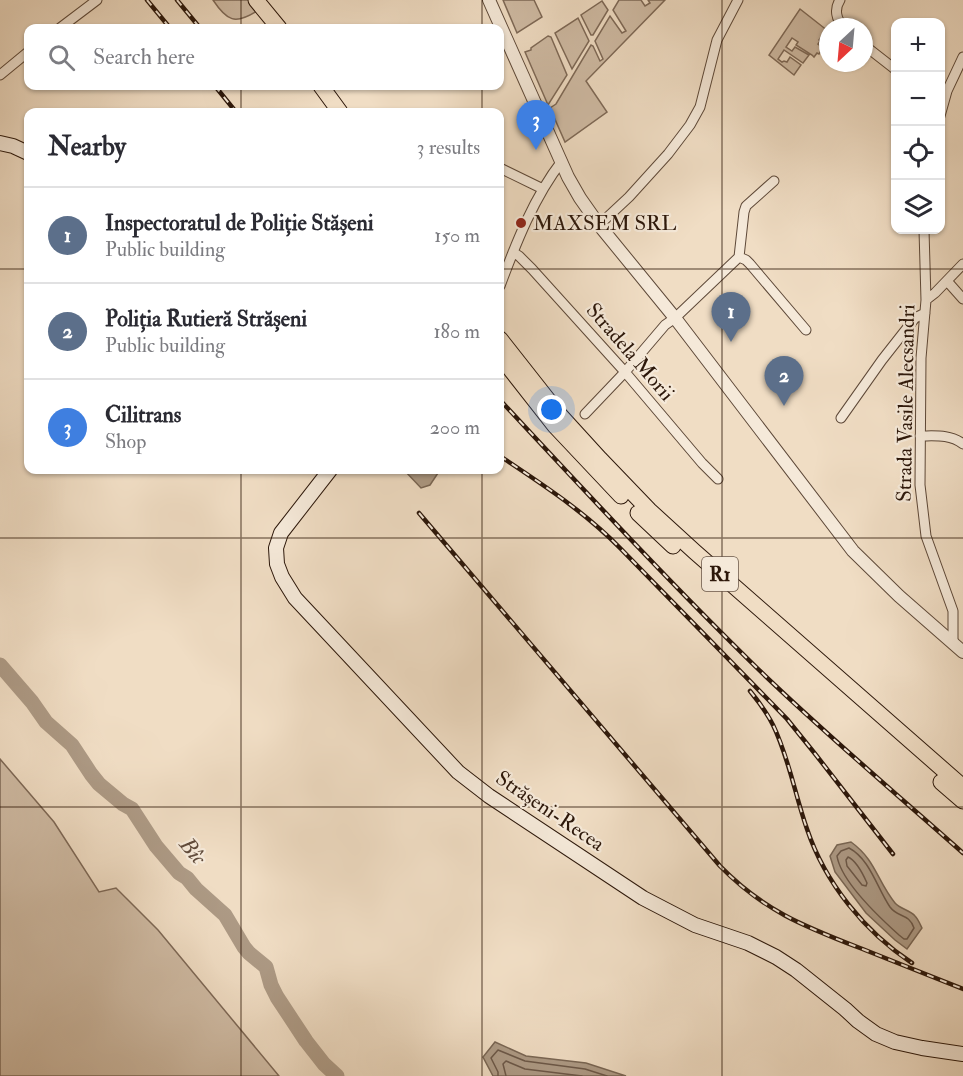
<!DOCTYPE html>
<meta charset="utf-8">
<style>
body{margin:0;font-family:"IM FELL Double Pica",serif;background:#f2f2f3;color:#2b2b33}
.controls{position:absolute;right:18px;top:18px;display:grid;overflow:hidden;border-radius:12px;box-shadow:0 2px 4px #0004}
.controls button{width:54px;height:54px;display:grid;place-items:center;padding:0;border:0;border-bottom:2px solid #e1e1e2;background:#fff;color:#2b2b33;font:30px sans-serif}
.compass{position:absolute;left:819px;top:18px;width:54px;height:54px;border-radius:50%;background:#fff;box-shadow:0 2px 4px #0004;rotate:206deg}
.you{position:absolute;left:552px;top:410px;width:21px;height:21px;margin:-15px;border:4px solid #fff;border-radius:50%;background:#1a73e8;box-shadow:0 0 0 9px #1a73e833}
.badge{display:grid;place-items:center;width:39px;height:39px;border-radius:50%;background:#8f2418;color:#fff;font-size:20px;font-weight:700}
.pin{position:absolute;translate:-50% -50px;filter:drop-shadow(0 2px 3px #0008)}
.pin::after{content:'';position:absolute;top:32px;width:21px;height:18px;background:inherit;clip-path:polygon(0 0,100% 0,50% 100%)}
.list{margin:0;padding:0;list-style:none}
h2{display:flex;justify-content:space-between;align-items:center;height:78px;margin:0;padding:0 24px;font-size:26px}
h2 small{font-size:20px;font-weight:400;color:#7c7c81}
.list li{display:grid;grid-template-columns:39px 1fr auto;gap:18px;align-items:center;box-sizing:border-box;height:96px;padding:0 24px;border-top:2px solid #e1e1e2}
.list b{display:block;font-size:22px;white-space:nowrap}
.list p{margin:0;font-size:20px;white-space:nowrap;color:#7c7c81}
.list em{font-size:20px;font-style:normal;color:#7c7c81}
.icon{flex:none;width:33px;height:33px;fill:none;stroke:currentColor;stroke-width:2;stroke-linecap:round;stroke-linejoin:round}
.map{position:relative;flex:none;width:963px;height:1076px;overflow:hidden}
.search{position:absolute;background:#fff;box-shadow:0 2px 4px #0004;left:24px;top:24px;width:480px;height:66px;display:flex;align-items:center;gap:15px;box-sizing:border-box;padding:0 21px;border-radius:12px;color:#7c7c81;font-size:22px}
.panel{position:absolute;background:#fff;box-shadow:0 2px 4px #0004;left:24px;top:108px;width:480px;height:366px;border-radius:12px}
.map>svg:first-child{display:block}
</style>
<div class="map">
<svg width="963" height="1076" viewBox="0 0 963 1076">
<rect width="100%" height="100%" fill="#f0ddc4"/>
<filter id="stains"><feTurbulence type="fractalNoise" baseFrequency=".00333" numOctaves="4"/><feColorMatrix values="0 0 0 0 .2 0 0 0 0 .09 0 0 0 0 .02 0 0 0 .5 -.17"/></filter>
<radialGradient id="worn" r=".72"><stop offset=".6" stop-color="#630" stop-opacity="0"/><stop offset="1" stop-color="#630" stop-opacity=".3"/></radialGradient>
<!-- green -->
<path fill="#cfbba4" stroke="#7e6957" stroke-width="1.5" d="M213 0H251L257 11C235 25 227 21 213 0Z
M503 0H534L542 17 517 33Z
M619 0H641L645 6 650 3 648 0H665L586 81 607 112 565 142 550 108 556 104 591 45 593 46 600 61 603 59 595 41 610 16 622 33 626 31 613 10Z
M602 1 608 10 593 35H591L581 15Z
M800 9 828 31V40L822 36 819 40 820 41 818 44 823 48 819 54 817 53 814 57 812 55 796 45 798 42 792 38 786 47 792 51 795 47 809 55 803 63 784 50 778 59 782 62 784 61 787 62 790 57 801 65 794 75 769 55Z
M578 18 589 41 572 69 555 33Z
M548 36 551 37 567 75 548 105 525 52 531 50V48Z
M0 759 54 822 99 892 116 888 158 930 279 1076H0Z"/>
<!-- water -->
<path fill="#ad9a85" stroke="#796654" stroke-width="1.5" d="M404 470H440L430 485 421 488Z
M851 842C876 860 877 881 895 903 900 909 910 910 915 916 918 919 920 924 922 928L907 949 895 940 866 913 835 872 830 856 837 845Z
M495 1042 526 1056 586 1063 626 1076H493L483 1057Z"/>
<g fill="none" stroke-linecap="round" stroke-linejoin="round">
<!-- shore -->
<path stroke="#6c5848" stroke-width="1.5" d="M849 848C870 859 877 888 890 907 898 918 909 913 914 928L907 939H904L899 935C880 918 841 881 837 856L841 851Z
M848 857C857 861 863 874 867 883L866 886 862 885 847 866 846 860Z
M498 1076V1072L491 1058 498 1050 525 1061 585 1069 607 1076
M506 1076 503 1064 506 1061 525 1069 582 1076"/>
<!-- river -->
<path stroke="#ad9a85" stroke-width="15" d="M0 665 32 702 46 722 72 745 91 774 99 784 123 804 132 809 156 846 179 873 187 878 196 889 225 915 244 947 249 953 266 967 271 985 277 997 306 1041 324 1064 337 1076"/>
<defs>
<path id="minor" d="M840 0C834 9 836 20 844 27
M60 28 97 0
M864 45 896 70
M0 75 28 52
M940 116 947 91 963 57
M500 168 543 189
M599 225 629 197 668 154 690 125 700 107 717 40 738 0
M924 230 926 300 921 358 920 485 926 536 953 611V644
M513 252 519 256 532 269 625 372 702 463 718 479
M739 257 746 260 750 264 806 330
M947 281 963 299
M500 286C516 243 534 197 562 161
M926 300 935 293 963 264
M585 414 625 372 665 325 675 318 739 257 744 212 746 206 774 181
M841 418 882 360 915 318 925 313
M920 436C935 436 950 434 963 444"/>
<path id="tertiary" d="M489 0 568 177 580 198 599 225 675 318 853 551 899 596 963 652"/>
<path id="secondary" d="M0 143 13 146 28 153
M330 470 281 533 276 548 277 564 282 577 295 598 458 772 489 796 643 898 695 925 748 943 776 957 796 970 845 1009 858 1021 876 1034 895 1042 922 1048 963 1054"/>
<path id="trunk" d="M256 0 279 28
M321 86 340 112
M500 339 559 414 600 459 649 510 695 552 963 787
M500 356 555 426 621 496
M638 513 673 546
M941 782 963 801"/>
</defs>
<!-- minor casing -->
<use href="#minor" stroke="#5d4838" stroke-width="11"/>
<!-- tertiary casing -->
<use href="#tertiary" stroke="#5d4838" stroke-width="14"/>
<!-- secondary casing -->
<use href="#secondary" stroke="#2c170a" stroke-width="16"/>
<!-- trunk casing -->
<use href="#trunk" stroke="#2c170a" stroke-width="17"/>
<!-- minor -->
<use href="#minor" stroke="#f5e9d9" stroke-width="9"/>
<!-- tertiary -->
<use href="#tertiary" stroke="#f5e9d9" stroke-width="12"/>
<!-- secondary -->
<use href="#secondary" stroke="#f5e9d9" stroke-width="14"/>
<!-- trunk -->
<use href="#trunk" stroke="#f0ddc4" stroke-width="15"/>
<defs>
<path id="rail" d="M147 0 170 28
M177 0 200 28
M215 86 236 112
M500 400C584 490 668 581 756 667 822 731 893 791 963 853
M500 456C543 485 584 511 621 549L787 719 816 755 893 854
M419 513 720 866C765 912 806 927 865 950 898 963 930 976 963 989
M750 691C759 702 767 713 773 725 789 758 795 795 807 829 825 883 865 932 912 963"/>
</defs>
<!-- rail casing -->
<use href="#rail" stroke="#2c170a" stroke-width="4.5"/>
<!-- rail -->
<use href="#rail" stroke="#f5e9d9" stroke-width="2" stroke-dasharray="7" stroke-linecap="butt"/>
</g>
<!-- grid -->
<path fill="none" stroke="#2c170a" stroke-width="1.5" stroke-opacity="0.55" d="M241 0V28M482 0V28M722 0V1076M241 86V112M482 86V112M0 269H28M500 269H963M241 470V1076M482 470V1076M0 538H963M0 807H963"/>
<!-- markers -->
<circle fill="#8f2418" stroke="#f5e9d9" stroke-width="2" cx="521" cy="223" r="6"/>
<g text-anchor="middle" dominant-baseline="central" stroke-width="4.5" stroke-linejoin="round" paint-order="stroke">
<!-- shield labels -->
<rect fill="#f5e9d9" stroke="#685648" stroke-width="1.5" x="702" y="557" width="36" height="34" rx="4.5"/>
<g font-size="20" font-weight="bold" fill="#2c170a">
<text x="720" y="574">R1</text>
</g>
<!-- poi labels -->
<g font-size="21" fill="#2c170a" stroke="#f5e9d9" text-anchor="start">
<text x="533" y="223">MAXSEM SRL</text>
</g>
<!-- street labels -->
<g font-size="21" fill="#2c170a" stroke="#f5e9d9">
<text transform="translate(630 352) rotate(49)">Stradela Morii</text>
<text transform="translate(906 403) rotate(-89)">Strada Vasile Alecsandri</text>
<text transform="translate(550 811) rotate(34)">Strășeni-Recea</text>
</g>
<!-- water labels -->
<g font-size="22" font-style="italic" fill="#604b3b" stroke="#f5e9d9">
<text transform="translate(193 851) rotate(50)">Bîc</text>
</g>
</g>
<rect width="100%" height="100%" filter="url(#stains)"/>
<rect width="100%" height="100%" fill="url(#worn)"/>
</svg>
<div class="controls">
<button>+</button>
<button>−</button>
<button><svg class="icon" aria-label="locate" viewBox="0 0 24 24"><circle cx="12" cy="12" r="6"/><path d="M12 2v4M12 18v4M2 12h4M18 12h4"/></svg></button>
<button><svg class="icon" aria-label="layers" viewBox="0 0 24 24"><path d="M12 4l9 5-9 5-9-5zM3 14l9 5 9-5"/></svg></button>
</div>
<svg class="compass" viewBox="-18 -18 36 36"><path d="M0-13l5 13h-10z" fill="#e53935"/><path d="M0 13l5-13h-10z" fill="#7c7c81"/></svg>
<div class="you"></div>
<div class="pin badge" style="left:731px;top:342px;background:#5c6f8a">1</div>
<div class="pin badge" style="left:784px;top:406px;background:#5c6f8a">2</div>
<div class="pin badge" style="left:536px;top:150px;background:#3f7fe0">3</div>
<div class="search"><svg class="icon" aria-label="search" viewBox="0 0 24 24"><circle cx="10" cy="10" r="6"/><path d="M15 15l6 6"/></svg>Search here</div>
<section class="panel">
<h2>Nearby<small>3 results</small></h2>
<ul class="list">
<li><span class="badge" style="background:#5c6f8a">1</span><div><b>Inspectoratul de Poliție Stășeni</b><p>Public building</p></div><em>150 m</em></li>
<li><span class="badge" style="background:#5c6f8a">2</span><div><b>Poliția Rutieră Strășeni</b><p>Public building</p></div><em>180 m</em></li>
<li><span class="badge" style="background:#3f7fe0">3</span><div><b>Cilitrans</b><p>Shop</p></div><em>200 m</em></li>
</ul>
</section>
</div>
